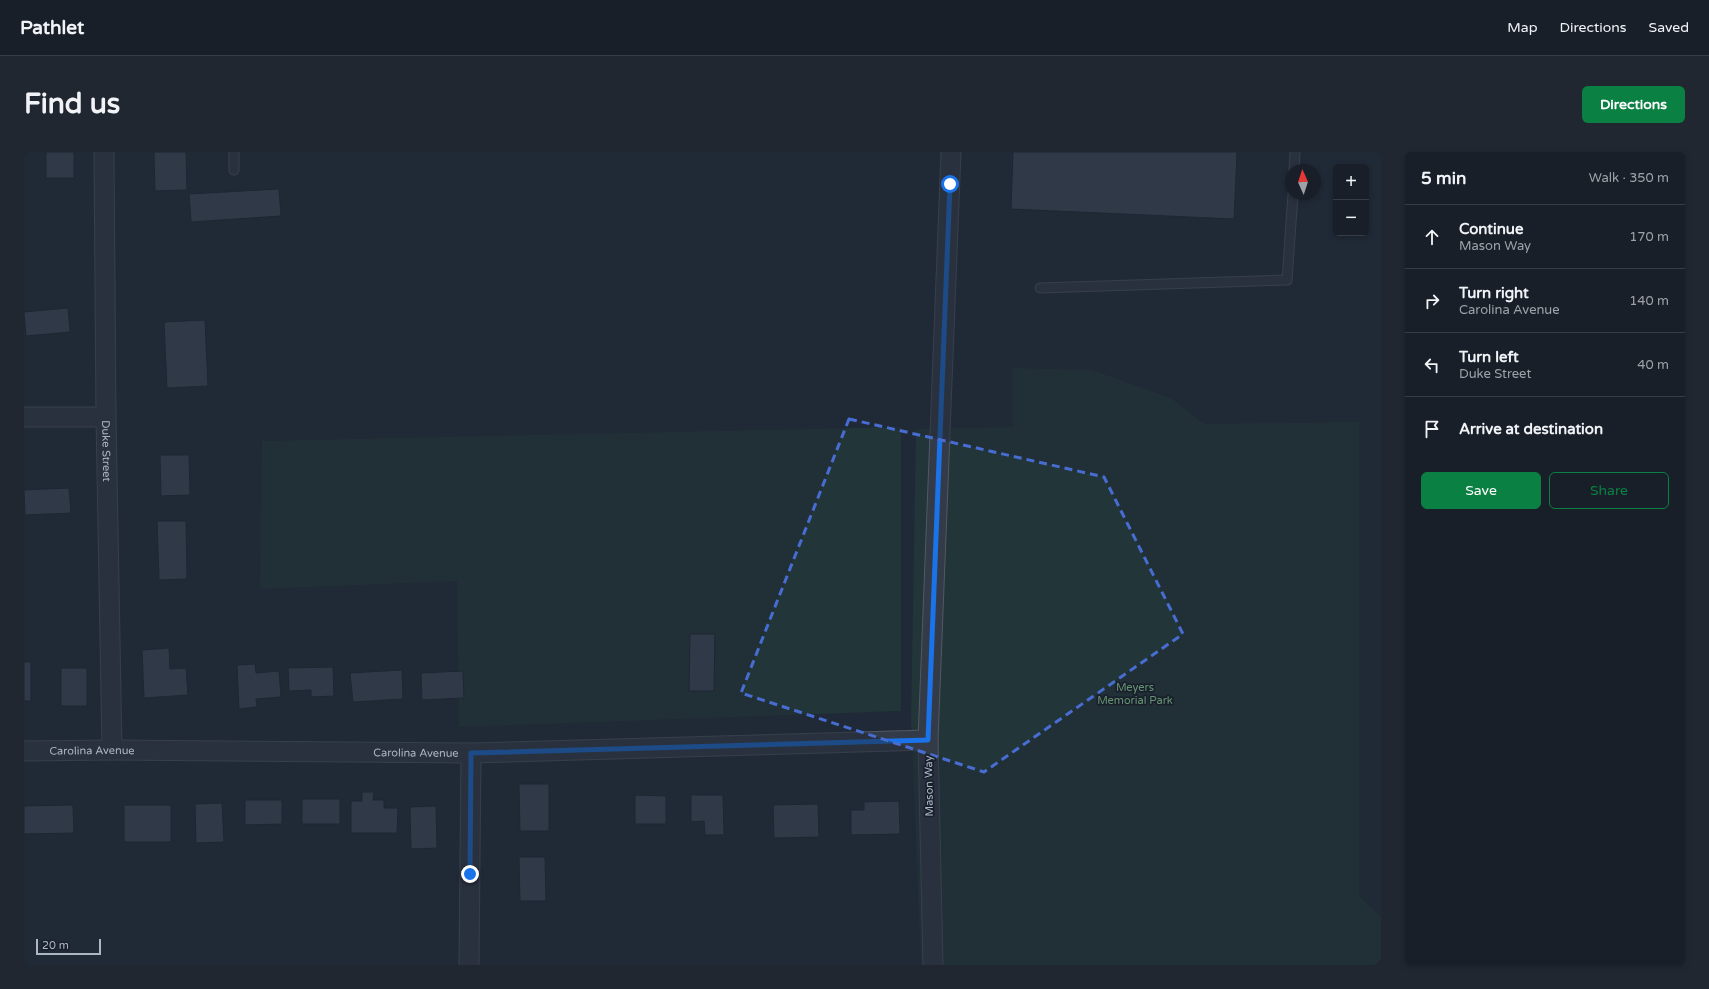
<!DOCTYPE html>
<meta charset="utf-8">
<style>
body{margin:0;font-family:"Varela Round",sans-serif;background:#212731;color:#f1f3f6}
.controls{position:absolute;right:12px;top:12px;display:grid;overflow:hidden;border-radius:6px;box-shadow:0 2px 6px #0003}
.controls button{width:36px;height:36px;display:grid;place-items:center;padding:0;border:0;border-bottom:1px solid #363d46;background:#181f29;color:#f1f3f6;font:20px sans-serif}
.compass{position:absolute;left:1261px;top:12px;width:36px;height:36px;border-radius:50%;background:#181f29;box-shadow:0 2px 6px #0003;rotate:357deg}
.scale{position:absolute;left:12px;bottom:10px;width:65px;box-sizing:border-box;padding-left:4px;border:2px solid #aeb6c4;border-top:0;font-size:11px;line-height:14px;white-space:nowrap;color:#aeb6c4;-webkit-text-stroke:3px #19202c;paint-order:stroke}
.stop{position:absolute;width:12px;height:12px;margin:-9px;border:3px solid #1a73e8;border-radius:50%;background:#fff}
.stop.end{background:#1a73e8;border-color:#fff;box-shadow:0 1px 4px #0008}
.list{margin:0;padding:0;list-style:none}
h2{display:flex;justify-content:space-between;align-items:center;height:52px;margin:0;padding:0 16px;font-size:17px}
h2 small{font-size:13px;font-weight:400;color:#9fa2a8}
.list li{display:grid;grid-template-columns:26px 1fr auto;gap:12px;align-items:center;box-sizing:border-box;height:64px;padding:0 16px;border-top:1px solid #363d46}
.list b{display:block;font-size:15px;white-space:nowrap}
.list p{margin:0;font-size:13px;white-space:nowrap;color:#9fa2a8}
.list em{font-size:13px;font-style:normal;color:#9fa2a8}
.actions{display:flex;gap:8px;padding:12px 16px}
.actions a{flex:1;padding:9px 0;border:1px solid #0b8043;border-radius:6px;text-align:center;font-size:14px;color:#0b8043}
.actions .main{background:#0b8043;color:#fff}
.icon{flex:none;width:22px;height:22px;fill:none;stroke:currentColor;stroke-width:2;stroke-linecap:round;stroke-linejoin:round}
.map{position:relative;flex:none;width:1357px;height:813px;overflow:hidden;border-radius:6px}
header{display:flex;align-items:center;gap:24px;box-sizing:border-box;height:56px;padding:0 20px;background:#181f29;border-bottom:1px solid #363d46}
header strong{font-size:19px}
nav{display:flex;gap:22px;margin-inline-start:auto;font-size:14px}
.intro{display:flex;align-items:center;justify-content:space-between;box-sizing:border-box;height:96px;padding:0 24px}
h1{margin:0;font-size:28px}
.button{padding:10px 18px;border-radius:6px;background:#0b8043;color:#fff;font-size:14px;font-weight:700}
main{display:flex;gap:24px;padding:0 24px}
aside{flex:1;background:#181f29;border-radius:6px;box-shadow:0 2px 6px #0003}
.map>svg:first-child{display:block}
</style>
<header>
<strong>Pathlet</strong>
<nav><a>Map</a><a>Directions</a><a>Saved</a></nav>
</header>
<div class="intro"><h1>Find us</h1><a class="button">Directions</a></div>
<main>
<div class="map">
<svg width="1357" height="813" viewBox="0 0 1357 813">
<rect width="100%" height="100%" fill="#202937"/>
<!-- green -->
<path fill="#223538" d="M989 216 1068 218 1147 246 1180 272 1335 270V744L1357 765V807L1351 813H897L887 568 892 277 989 275Z
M877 275V559L435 575 433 429 236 437 238 289Z"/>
<!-- building -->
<path fill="#414c5c" stroke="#1b222e" d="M22 0H50V26H22Z
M130 0H162L163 38 131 39Z
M989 0H1213L1210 67 987 57Z
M255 37 257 64 167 70 165 42Z
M44 156 46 180 2 184 0 160Z
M181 168 184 234 143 236 140 170Z
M136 303H165L166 343 137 344Z
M45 336 47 361 1 363 0 338Z
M133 369H162L163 427 135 428Z
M666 482H691L690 539H665Z
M145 496 146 517 162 516 164 543 120 546 118 498Z
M0 510H7V549H0Z
M231 512 232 521 255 519 257 545 232 547 233 555 215 557 213 513Z
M309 515 310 544 287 545V538L265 539 264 516Z
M37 516H63V554H37Z
M378 518 379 547 329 550 326 521Z
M439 519 440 546 398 548 397 521Z
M495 632H525V679H496Z
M338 640H350L349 648H360V656H374L373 681H327V649H338Z
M611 643 642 644V672H611Z
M667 643H699L700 683H681L680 669 667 670Z
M278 647H316V672H278Z
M221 648H258V672L221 673Z
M875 649 876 682 827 683V658H840V650Z
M198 651 200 690 172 691 171 652Z
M794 652 795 685 750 686 749 653Z
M49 653 50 681 0 682V654Z
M100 653H147V690H100Z
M412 654 413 696 387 697 386 655Z
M495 705H521L522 749H496Z"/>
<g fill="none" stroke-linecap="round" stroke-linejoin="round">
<defs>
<path id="lane" d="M210 0V18
M1270 18 1271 0
M1016 136 1263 128 1269 42"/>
<g id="street">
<path id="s1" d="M80 0 82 265 88 598"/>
<path d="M0 265H82"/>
<path id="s2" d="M0 599 88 598 447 601 904 588"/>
<path d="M445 813 447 601"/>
<path d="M909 813 904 588 927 0"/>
</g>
</defs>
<!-- lane casing -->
<use href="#lane" stroke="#515965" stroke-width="11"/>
<!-- street casing -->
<use href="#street" stroke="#515965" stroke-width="21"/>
<!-- lane -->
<use href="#lane" stroke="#343b48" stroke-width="9"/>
<!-- street -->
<use href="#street" stroke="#343b48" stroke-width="19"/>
</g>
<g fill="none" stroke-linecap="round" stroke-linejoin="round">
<!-- route -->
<path stroke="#1a73e8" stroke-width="5" d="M446 722 447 601 904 588 926 32"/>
</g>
<!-- marked area -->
<path d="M0 0H1357V813H0ZM825 267 1080 325 1159 482 960 620 717 541Z" fill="#202937" fill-opacity=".55" fill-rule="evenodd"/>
<path fill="none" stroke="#486dd2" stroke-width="3" stroke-dasharray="8 5" stroke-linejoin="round" d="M825 267 1080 325 1159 482 960 620 717 541Z"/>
<g text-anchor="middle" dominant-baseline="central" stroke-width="3.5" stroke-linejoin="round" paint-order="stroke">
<!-- street labels -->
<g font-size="11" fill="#aeb6c4" stroke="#19202c">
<text stroke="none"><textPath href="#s1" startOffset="299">Duke Street</textPath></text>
<text stroke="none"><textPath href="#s2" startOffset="68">Carolina Avenue</textPath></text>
<text stroke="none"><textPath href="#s2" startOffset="392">Carolina Avenue</textPath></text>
<text transform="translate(905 634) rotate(-91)">Mason Way</text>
</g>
<!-- park labels -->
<g font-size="11" fill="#669472" stroke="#19202c">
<text x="1111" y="535">Meyers<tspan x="1111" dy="13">Memorial Park</tspan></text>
</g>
</g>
</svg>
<div class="controls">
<button>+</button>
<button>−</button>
</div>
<svg class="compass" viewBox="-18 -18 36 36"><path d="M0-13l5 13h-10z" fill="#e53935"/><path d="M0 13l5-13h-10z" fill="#9fa2a8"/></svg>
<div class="scale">20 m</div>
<div class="stop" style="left:926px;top:32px"></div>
<div class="stop end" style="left:446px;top:722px"></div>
</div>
<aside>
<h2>5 min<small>Walk · 350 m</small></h2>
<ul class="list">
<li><svg class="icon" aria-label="ahead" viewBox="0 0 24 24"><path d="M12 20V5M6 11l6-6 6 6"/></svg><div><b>Continue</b><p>Mason Way</p></div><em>170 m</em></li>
<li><svg class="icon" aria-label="right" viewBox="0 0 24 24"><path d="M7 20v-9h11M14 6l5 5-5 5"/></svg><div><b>Turn right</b><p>Carolina Avenue</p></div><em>140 m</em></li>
<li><svg class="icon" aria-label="left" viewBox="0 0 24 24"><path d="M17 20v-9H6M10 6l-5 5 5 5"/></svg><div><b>Turn left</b><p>Duke Street</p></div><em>40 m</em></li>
<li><svg class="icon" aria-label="arrive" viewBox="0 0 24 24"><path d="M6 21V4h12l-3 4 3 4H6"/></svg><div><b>Arrive at destination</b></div></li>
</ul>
<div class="actions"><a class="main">Save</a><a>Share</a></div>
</aside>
</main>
